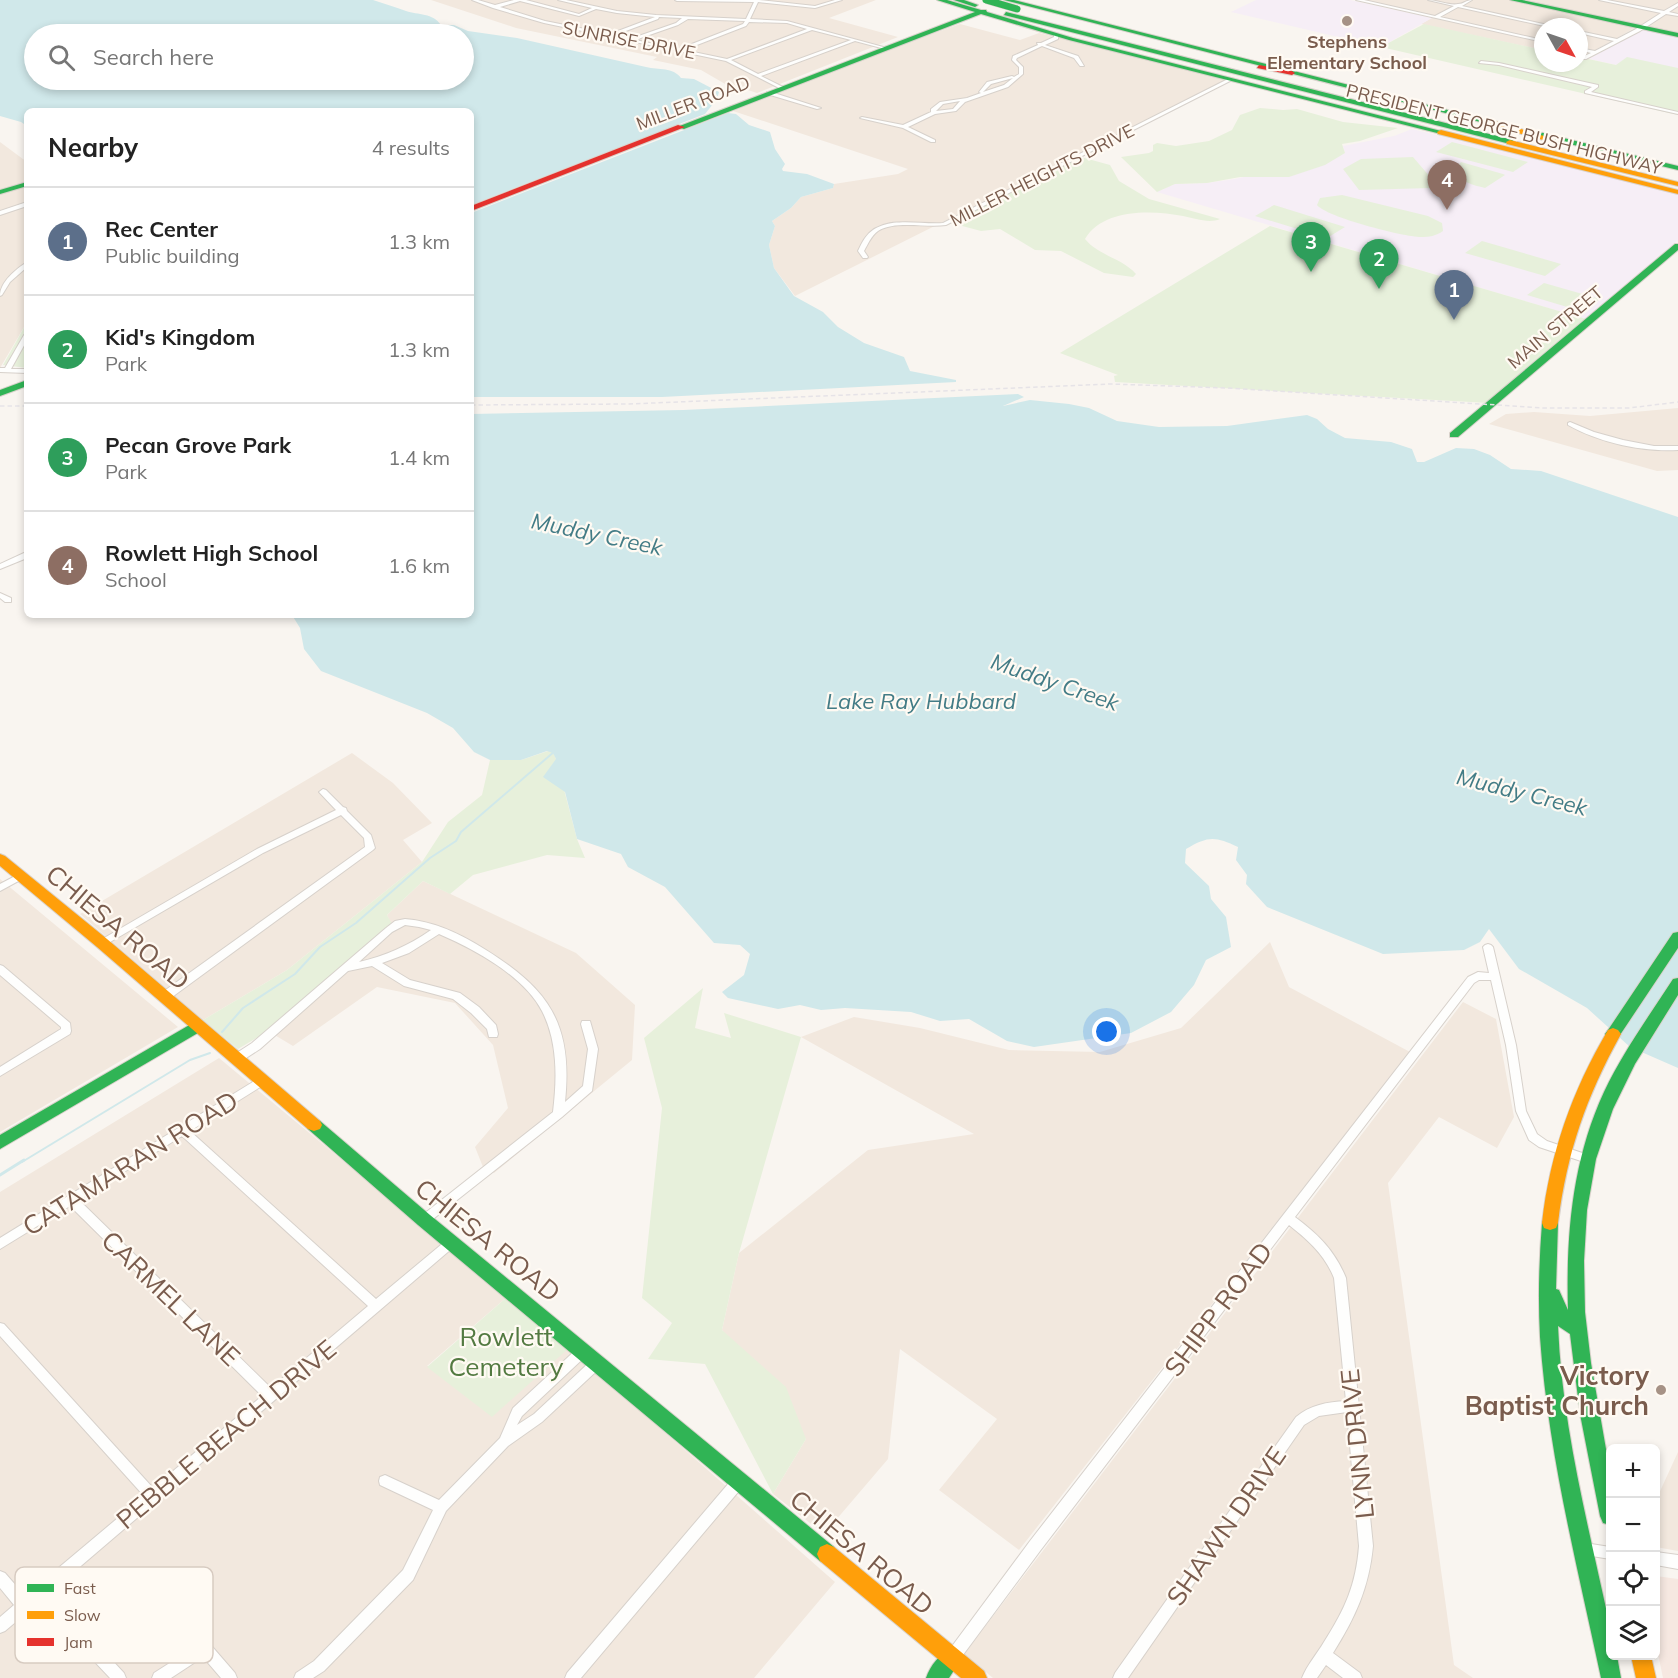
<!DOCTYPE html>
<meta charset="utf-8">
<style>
body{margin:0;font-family:Mulish,sans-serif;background:#f2f2f2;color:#222}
.controls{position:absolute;right:18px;bottom:18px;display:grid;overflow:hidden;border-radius:9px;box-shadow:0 3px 9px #0003}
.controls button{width:54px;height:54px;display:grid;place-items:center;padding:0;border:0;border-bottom:2px solid #e0e0e0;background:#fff;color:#222;font:30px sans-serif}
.compass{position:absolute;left:1534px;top:18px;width:54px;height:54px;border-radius:50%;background:#fff;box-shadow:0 3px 9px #0003;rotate:130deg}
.you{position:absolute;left:1107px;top:1032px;width:21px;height:21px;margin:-15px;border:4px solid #fff;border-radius:50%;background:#1a73e8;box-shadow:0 0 0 9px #1a73e833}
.badge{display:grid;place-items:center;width:39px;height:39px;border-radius:50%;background:#5d544f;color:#fff;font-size:20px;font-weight:700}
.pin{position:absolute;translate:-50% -50px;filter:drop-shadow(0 2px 3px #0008)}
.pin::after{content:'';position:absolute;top:32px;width:21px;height:18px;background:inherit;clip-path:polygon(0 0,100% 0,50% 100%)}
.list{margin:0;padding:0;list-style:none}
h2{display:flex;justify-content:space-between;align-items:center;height:78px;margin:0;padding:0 24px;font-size:26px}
h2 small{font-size:20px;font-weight:400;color:#767676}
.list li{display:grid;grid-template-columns:39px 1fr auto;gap:18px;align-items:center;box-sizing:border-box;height:108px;padding:0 24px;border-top:2px solid #e0e0e0}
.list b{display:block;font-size:22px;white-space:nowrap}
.list p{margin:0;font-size:20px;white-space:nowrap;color:#767676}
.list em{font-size:20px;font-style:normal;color:#767676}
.icon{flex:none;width:33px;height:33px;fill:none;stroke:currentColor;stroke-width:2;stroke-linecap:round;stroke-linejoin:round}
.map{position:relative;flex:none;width:1678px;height:1678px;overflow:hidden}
.search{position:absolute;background:#fff;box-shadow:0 3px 9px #0003;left:24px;top:24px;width:450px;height:66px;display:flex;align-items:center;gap:15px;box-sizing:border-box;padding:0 21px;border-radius:33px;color:#767676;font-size:22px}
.panel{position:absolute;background:#fff;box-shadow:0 3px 9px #0003;left:24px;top:108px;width:450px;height:510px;border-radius:9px}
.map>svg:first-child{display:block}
</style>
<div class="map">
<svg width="1678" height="1678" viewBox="0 0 1678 1678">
<rect width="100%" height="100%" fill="#f9f5f0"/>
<!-- residential -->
<path fill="#f2e8de" d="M431 0H876L829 18 898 37 757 93 748 90 739 92 701 70 653 60 657 57 516 28Z
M1365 0H1678V33L1640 25 1581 58 1579 57V27H1543V50L1421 24 1435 16Z
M960 24 1020 40 1039 33 1226 80 795 296 774 268 769 245 775 226 772 221 791 208 801 197 833 188 834 184 898 174 908 169 733 111 862 59Z
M0 142 27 162V322L0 368Z
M1678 408V470L1657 471 1489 424 1506 414 1534 412 1590 416Z
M352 753 393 783 432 823 403 840 422 862 287 970 203 1020 80 914Z
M0 879 178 1027 0 1132Z
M423 881 576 953 635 1005 632 1060 494 1173 483 1167 475 1147 508 1108 493 1045 455 1003 377 987 293 1046 268 1031 391 924 387 915Z
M1270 942 1289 987 1410 1052 1019 1550 939 1490 997 1419 900 1349 888 1459 824 1534 773 1494 806 1439 722 1330 739 1253 868 1150 974 1134 801 1037 854 1017 920 1028 1009 1050 1100 1052 1181 1028Z
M1463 1002 1496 1019 1514 1117 1497 1148 1439 1117 1388 1183 1454 1665 1473 1678H993L964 1654Z
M219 1058 507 1297 427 1366 569 1348 835 1582 754 1678H0V1192Z
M1678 1452V1551L1656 1547V1500Z"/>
<!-- commercial -->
<path fill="#f6e8e1" d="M1656 1576 1678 1579V1678H1663L1656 1644Z"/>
<!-- education -->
<path fill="#f6eef6" d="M1256 0H1350L1432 18 1381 47 1231 12Z
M1643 29 1678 37V78L1589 59Z
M1412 129 1678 194V240L1586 319 1157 192 1175 184 1207 183 1235 179 1345 153 1343 146 1394 136Z"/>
<!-- green -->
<path fill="#e7f0db" d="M1424 24 1543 50V63H1579V57L1616 65 1627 57 1678 68V115L1381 47Z
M1260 108 1283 110 1297 109 1343 122 1398 128 1360 141 1342 144 1345 153 1325 165 1289 177H1240L1207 183 1175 184 1157 192 1121 157 1149 153 1153 151V145L1157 143 1176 146 1209 141 1232 130 1240 115Z
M1452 142 1528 162 1513 172 1436 152Z
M1081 157 1110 165 1119 181 1149 199 1220 219C1208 224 1195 218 1183 216 1153 210 1103 208 1085 239 1099 256 1122 258 1136 274L1133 277 1104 273 1061 251 1035 250 1000 229 981 231 951 223Z
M1413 157 1437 185 1432 188 1359 190 1343 169 1361 159Z
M1461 162 1503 174 1505 175 1485 188C1473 185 1460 182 1454 171Z
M1342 195 1428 216 1442 223 1443 231C1436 236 1429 237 1421 237 1404 237 1326 217 1317 205L1320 198Z
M1274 205 1345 227 1327 238 1255 216Z
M1270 226 1586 319 1489 403 1115 382 1114 376 1118 375 1060 353Z
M1482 241 1561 264 1545 276 1465 253Z
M1544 283 1600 299 1584 312 1527 295Z
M27 322V368L3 365Z
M548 751 553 752 556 759 577 839 585 858 547 855 473 875 450 894 423 881 387 915 392 924 268 1031 238 1049 203 1020 287 970 422 862 448 822 482 795 490 760H521Z
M703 988 695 1028 731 1038 724 1013 801 1037 739 1253 722 1330 786 1387 806 1439 773 1494 705 1364 648 1359 672 1323 642 1298 662 1108 644 1038Z
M507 1297 569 1348 492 1417 427 1367Z"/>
<!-- water -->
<path fill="#d0e8ea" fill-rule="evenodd" d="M0 0H373C384 4 396 7 406 11 418 15 433 13 441 25H454L468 31 517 38 646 67C659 70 673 67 681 78L694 79 719 92 717 99 705 114 471 205V111H27V126L21 122 0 116ZM34 34H464V80H34Z
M728 113 736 114 749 125 770 132 775 149 785 164 782 169 783 171 807 174 834 184 833 188 801 197 791 208 772 221 775 226 769 245 774 268 794 296 823 312 838 327 864 343 904 357 910 371 956 380V382L662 397H471V213Z
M1018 394 1024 397 1003 406 1030 400 1069 404 1089 408 1117 421 1159 427 1227 426 1307 415 1317 419 1328 429 1345 438 1391 442 1412 449 1417 462H1424L1456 448 1474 449 1490 455 1511 469 1541 471 1678 517V1068L1630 1047 1587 1008 1519 969 1489 929 1480 942 1464 950 1383 954 1267 907 1246 884 1247 875 1236 860 1238 847C1215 836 1208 836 1186 849L1185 863 1209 886 1211 899 1226 917 1231 947 1206 960 1194 985 1171 1012 1131 1033 1034 1047 1007 1041 969 1019 940 1021 911 1012 845 1008 821 1010 800 1005 778 1009 728 998 722 992 744 975 750 954 740 945 714 943 665 887 628 867 621 854 577 839 565 792 543 777 556 759 553 753 547 751 521 760H490L474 752 453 728 427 713 321 671 304 649 300 628 292 615H471V414L683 410Z"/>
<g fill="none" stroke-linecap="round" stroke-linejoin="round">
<!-- stream-far1 -->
<path stroke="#d0e8ea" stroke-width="2" d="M222 1032 243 1008 295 974 320 947 356 923 430 858 456 841 461 832 555 751
M22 1162 190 1060 210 1053"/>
<!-- stream -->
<path stroke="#d0e8ea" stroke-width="3" d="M0 1175 24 1160"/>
<defs>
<path id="street" d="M472 0H478L495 5 514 0H526L579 14 592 8 558 0H566L617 11 656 15 746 19 754 2 677 1 675 0H759L815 6 835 0H842L815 8 758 2 750 19 787 21 887 48 885 49 855 41 761 76 783 87 781 89 726 61 544 23 493 8ZM520 1 579 16 596 9 617 13 655 17 610 34 545 21 500 7ZM659 17 682 18 676 23 630 39 615 35 658 19ZM688 19 745 21 743 24 679 49 635 40 678 25ZM749 22 787 23 807 29 727 59 684 50 746 26ZM812 30 851 40 758 74 731 60Z
M1356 0H1364L1435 16 1454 6 1428 0C1437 0 1450 6 1458 4 1464 4 1466 0 1472 0L1462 6 1557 27H1549L1458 7 1440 17 1543 40V42Z
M1599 0H1607L1664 11 1678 3V6L1669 12 1678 14V16L1666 14 1640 31 1586 59H1582V57L1591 53 1579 50V48L1595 51 1614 41 1579 33V31L1617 39 1636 29 1661 13Z
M1056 34 1058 35V39L1045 45 1078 56 1084 66H1080L1074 58 1042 46 1017 58 1016 60 1023 67V74L1008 87 965 102 956 111 935 114 908 127 935 140V142H931L903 128 860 118 862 117 903 125 931 112V109L940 102 967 98 981 93 979 92 987 82 1012 76 1014 77 1019 74V67L1012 60 1013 56 1038 45 1037 43H1041L1054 37V35ZM1013 78 1004 85 983 92 991 84ZM960 101 953 109 936 111 943 104Z
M1481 61 1499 63 1598 85V87L1591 92 1678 112V114L1585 93V91L1592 87 1499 65 1479 63Z
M1230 78 1234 79 946 225C926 228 895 220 878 231 871 236 868 244 864 251L868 257 867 258H863L858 251C860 247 862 242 865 238 882 214 918 225 943 223Z
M767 92H771L821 108 817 109 767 94Z
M27 202V206L0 215V211Z
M27 262V267L10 282 2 295 0 296C0 282 16 269 27 262Z
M27 333V340L11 369H27V373L0 372V368H5L24 335Z
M1570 422 1594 432 1623 440 1654 446H1678V450C1642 452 1600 443 1568 425V423Z
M24 553H27V558L0 569V564Z
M0 593 11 598V602H5L0 598Z
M323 789 326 790 343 807 346 808 347 811 371 835 375 848 373 850 168 1000H160L159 997 160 994 365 847 364 838 341 815 263 853 105 945H99L97 943 99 941 257 849 336 810 319 792Z
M21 873 24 874 26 876 24 878 0 891V884Z
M405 919C434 921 461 934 486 950 550 990 573 1025 565 1102L583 1086 588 1049 581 1024 582 1021H590L598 1049 592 1091 562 1117 428 1223 424 1225 420 1223 418 1220 420 1217 553 1112C557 1079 558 1042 542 1011 524 976 474 949 439 934L409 953 382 963 410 980 460 993 479 1007 496 1025 498 1034 497 1037H489L487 1029 471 1013 453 999 404 986 372 966 348 971 260 1049 240 1062 236 1063 232 1062 231 1059 232 1056 252 1043 386 928 395 921ZM405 925 419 927 431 930C408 946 385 956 359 962L392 932Z
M1488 944 1491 945 1493 947 1516 1045 1526 1111 1537 1134 1547 1141 1591 1156 1592 1159 1591 1162 1587 1163 1539 1147 1529 1140 1516 1111 1506 1045 1491 980H1479L1474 983 1295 1217C1318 1234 1335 1251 1346 1278L1373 1546C1369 1588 1355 1618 1333 1653L1360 1673 1362 1678H1343L1326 1665 1317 1678H1302C1307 1665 1317 1654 1324 1642 1345 1609 1356 1585 1359 1546L1347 1412 1319 1416 1304 1425 1128 1678H1113L1115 1673 1296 1417C1310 1405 1327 1402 1346 1401L1334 1278C1325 1255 1308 1240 1289 1225L1040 1551 957 1663 952 1665 947 1663 945 1658 947 1653 1030 1541 1468 977 1478 972 1489 973 1483 947 1485 945Z
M0 965 3 966 70 1023 71 1031 70 1034 0 1076V1067L61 1029V1027L0 975Z
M261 1077 265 1078 266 1081 265 1084 190 1131 376 1299 448 1239 452 1237 456 1239 458 1242 456 1245 47 1595 69 1614 124 1673 126 1678H110L59 1624 37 1604 5 1631 0 1633V1617L14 1605 0 1588V1571L5 1573 25 1596 144 1496 0 1336V1323L4 1324 153 1488 262 1396 70 1206 0 1249V1238ZM182 1136 368 1306 271 1388 79 1200Z
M584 1345 588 1346 590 1350 588 1354 522 1416 517 1425 534 1414 594 1358 598 1357 602 1358 604 1362 602 1366 542 1422 508 1446 446 1511 413 1580 324 1671 313 1678H294L296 1673 314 1661 403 1570 433 1510 380 1485 379 1481 380 1477 385 1475 439 1500 500 1438 513 1408 580 1346Z
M739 1475 744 1477 745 1481 744 1485 581 1678H565L567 1673 734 1477Z
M1585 1543 1610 1547V1559L1580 1554 1578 1549 1580 1544Z
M1656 1552 1678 1555V1569L1656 1565Z
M204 1641 209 1643 235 1673 237 1678H221L203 1657 171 1678H152L154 1673Z"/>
<path id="fast" d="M937 0H947L981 10H986L987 12 1073 38 1445 132 1441 134 1069 40 981 14 684 129 677 127 975 12Z
M954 0H964L978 5 975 7Z
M1004 0H1014L1503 124 1496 126Z
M1510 0H1522L1678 33V37Z
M1006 12 1513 140 1514 142 1510 144 1004 15Z
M1535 131 1678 166V170L1532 135V131Z
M27 182V186L0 194V190Z
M1675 244H1678V250L1458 437H1450V433Z
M27 380V386L0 396V390Z
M1678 932V948L1618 1038H1608L1605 1034 1608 1030 1673 933Z
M1678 978V995L1635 1064 1613 1109 1596 1159 1587 1210 1584 1261 1585 1312 1591 1363 1610 1472V1525L1603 1523 1600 1516 1580 1414 1570 1334 1558 1326C1562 1427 1589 1528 1610 1627V1656H1617L1621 1678H1601C1577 1565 1548 1452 1540 1337 1538 1299 1539 1261 1542 1223L1544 1218 1550 1216 1556 1218 1558 1223 1556 1289 1559 1290 1568 1310C1566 1235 1572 1161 1604 1092 1623 1052 1649 1016 1673 979Z
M198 1020 203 1022 206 1026 203 1030 0 1149V1135Z
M314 1119 320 1121 430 1215 834 1547 837 1554 834 1561 827 1564 820 1561 418 1225 308 1129 306 1125 308 1121Z
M952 1648 959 1651 962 1658 949 1678H926C930 1666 940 1653 952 1648Z"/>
<path id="slow" d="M1482 119H1488L1554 139 1547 141 1482 123Z
M1441 130 1678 190V194L1438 134 1437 132Z
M1510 140 1678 182V186L1507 144 1506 142Z
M0 854 5 856 107 939 320 1121 322 1125 320 1129 314 1131 308 1129 97 947 0 866Z
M1613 1028 1618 1030 1621 1034C1586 1097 1567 1152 1558 1223L1556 1228 1550 1230 1544 1228 1542 1223C1550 1153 1572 1091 1608 1030Z
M827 1544 834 1547 984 1671 987 1678H961L820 1561 817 1554 820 1547Z
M1631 1656H1651L1656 1678H1636Z"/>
<path id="jam" d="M1259 65 1292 71 1295 73 1292 75 1257 68Z
M678 125 685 127 471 211V206Z"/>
</defs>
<!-- street casing -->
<use href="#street" stroke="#d7d1cb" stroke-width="2"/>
<!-- fast casing -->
<use href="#fast" stroke="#d9d2cb" stroke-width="2"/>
<!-- slow casing -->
<use href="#slow" stroke="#d9d2cb" stroke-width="2"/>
<!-- jam casing -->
<use href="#jam" stroke="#d9d2cb" stroke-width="2"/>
<!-- street -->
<use href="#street" fill="#fefefd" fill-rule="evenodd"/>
<!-- fast -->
<use href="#fast" fill="#30b455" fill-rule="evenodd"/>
<!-- slow -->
<use href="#slow" fill="#ff9f0a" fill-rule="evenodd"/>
<!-- jam -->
<use href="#jam" fill="#e5322d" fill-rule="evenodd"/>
<!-- rail -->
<path stroke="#e6e3e7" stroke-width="1.5" stroke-dasharray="4.5 3" stroke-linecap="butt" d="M471 405 629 404 1111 384 1228 388 1544 408H1629L1678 402
M0 406H27"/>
<defs>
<path id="fast-bridge" d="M986 0 1017 9"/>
</defs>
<!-- fast-bridge casing -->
<use href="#fast-bridge" stroke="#dad1cc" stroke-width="8" stroke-linecap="butt"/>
<!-- fast-bridge -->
<use href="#fast-bridge" stroke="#30b455" stroke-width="7"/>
</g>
<!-- markers -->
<g fill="#a69286" stroke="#fffaf3" stroke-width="2">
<circle cx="1347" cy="21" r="6"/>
<circle cx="1661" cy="1390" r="6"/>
</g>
<g text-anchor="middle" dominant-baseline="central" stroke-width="4.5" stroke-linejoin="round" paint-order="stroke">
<!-- far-street labels -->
<g font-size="18" fill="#7a5c4d" stroke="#fffaf3">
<text transform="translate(629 40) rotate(11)">SUNRISE DRIVE</text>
<text transform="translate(693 103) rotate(-21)">MILLER ROAD</text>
<text transform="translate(1504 129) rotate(14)">PRESIDENT GEORGE BUSH HIGHWAY</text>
<text transform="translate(1042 175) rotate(-27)">MILLER HEIGHTS DRIVE</text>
<text transform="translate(1555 327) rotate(-40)">MAIN STREET</text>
</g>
<!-- far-poi labels -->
<g font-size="18" font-weight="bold" fill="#7a5c4d" stroke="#fffaf3">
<text x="1347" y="41">Stephens<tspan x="1347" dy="21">Elementary School</tspan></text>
</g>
<!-- water labels -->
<g font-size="22" font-style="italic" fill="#437c86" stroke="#fffaf3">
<text transform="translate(597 534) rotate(12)">Muddy Creek</text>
<text transform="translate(1055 682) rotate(19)">Muddy Creek</text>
<text x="921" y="701">Lake Ray Hubbard</text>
<text transform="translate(1522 792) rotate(14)">Muddy Creek</text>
</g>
<!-- near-street labels -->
<g font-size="26" fill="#7a5c4d" stroke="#fffaf3">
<text transform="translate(118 927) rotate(40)">CHIESA ROAD</text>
<text transform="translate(130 1163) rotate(-32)">CATAMARAN ROAD</text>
<text transform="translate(488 1240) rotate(39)">CHIESA ROAD</text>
<text transform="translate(171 1298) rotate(44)">CARMEL LANE</text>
<text transform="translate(1218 1309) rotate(-53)">SHIPP ROAD</text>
<text transform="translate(226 1434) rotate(-40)">PEBBLE BEACH DRIVE</text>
<text transform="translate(1357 1444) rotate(-96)">LYNN DRIVE</text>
<text transform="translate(1226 1526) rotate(-55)">SHAWN DRIVE</text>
<text transform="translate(862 1552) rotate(40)">CHIESA ROAD</text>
</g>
<!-- near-park labels -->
<g font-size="26" fill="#537a41" stroke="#fffaf3">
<text x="506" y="1336">Rowlett<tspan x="506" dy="30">Cemetery</tspan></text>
</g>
<!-- near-poi labels -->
<g font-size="26" font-weight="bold" fill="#7a5c4d" stroke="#fffaf3" text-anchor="end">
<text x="1649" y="1375">Victory<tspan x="1649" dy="30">Baptist Church</tspan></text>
</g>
</g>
<!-- legend -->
<rect x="15" y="1567" width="198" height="96" rx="9" fill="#fffaf3" stroke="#d7cbc1" stroke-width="1.5"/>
<rect x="27" y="1584" width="27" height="8" fill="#30b455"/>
<rect x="27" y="1611" width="27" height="8" fill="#ff9f0a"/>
<rect x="27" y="1638" width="27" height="8" fill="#e5322d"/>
<g font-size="16" fill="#7a5c4d">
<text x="64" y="1594">Fast</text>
<text x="64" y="1621">Slow</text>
<text x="64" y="1648">Jam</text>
</g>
</svg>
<div class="controls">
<button>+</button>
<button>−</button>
<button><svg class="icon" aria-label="locate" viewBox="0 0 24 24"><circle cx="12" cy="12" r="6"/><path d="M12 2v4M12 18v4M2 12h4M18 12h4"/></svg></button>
<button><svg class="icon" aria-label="layers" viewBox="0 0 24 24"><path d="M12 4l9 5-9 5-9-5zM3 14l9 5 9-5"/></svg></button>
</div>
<svg class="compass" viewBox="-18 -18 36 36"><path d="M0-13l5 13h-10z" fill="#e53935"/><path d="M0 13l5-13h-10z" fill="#767676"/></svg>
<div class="you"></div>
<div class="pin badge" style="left:1454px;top:320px;background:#5c6f8a">1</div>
<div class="pin badge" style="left:1379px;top:289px;background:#2e9e5b">2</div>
<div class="pin badge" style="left:1311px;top:272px;background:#2e9e5b">3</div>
<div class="pin badge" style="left:1447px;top:210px;background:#8d6e63">4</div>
<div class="search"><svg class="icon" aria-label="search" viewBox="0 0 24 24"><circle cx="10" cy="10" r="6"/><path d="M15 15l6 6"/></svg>Search here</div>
<section class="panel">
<h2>Nearby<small>4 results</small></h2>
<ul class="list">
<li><span class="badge" style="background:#5c6f8a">1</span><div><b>Rec Center</b><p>Public building</p></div><em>1.3 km</em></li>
<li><span class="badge" style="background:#2e9e5b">2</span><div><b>Kid's Kingdom</b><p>Park</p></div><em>1.3 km</em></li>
<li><span class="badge" style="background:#2e9e5b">3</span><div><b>Pecan Grove Park</b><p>Park</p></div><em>1.4 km</em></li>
<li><span class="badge" style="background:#8d6e63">4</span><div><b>Rowlett High School</b><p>School</p></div><em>1.6 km</em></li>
</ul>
</section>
</div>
